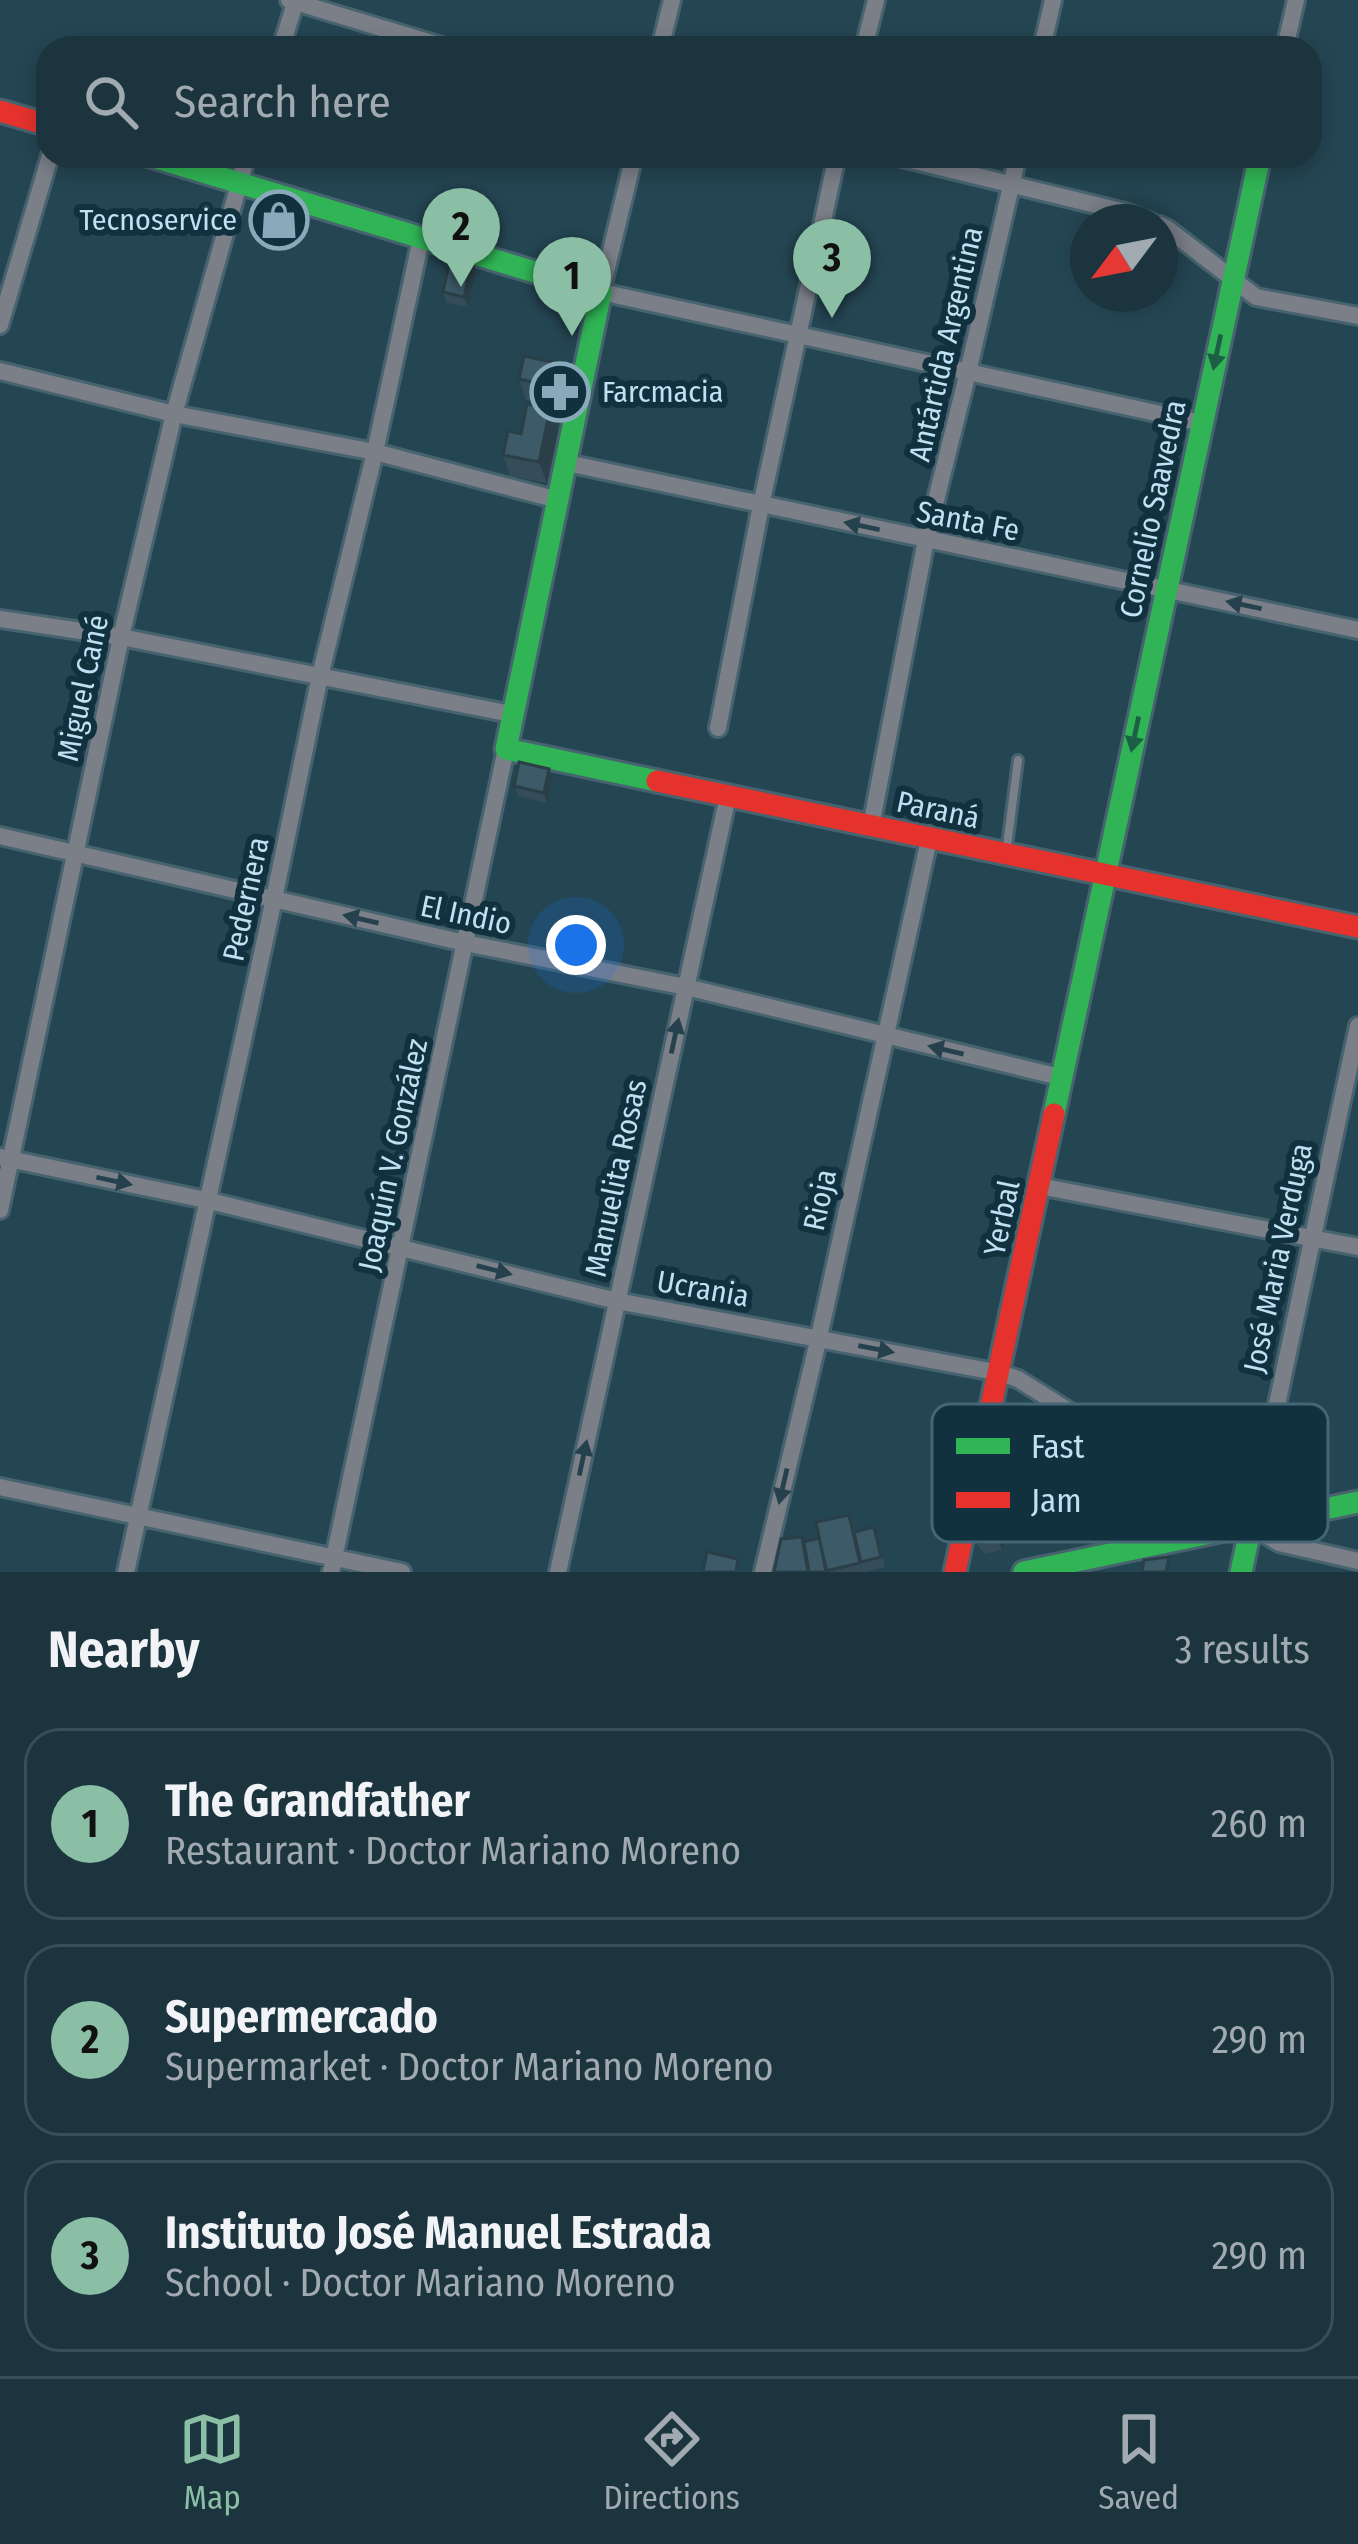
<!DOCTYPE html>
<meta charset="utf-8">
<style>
body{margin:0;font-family:"Fira Sans Condensed",sans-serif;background:#243c45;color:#f1f3f6}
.compass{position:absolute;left:1070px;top:204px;width:108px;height:108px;border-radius:50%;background:#1b343e;box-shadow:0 6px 18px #0003;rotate:238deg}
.you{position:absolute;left:576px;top:945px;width:42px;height:42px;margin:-30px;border:9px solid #fff;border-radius:50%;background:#1a73e8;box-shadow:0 0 0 18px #1a73e833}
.badge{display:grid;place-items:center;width:78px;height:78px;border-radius:50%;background:#8abfa5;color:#111;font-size:39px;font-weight:700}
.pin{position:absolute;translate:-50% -99px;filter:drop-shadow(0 3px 6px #0008)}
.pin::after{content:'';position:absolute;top:63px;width:42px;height:36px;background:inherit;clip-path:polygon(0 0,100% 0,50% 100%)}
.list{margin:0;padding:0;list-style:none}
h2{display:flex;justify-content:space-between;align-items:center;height:156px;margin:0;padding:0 48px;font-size:51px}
h2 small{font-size:39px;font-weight:400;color:#a0aab0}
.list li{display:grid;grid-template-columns:78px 1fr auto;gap:36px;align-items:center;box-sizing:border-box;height:192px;margin:0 24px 24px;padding:0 24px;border:3px solid #394f58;border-radius:36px}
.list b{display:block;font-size:45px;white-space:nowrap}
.list p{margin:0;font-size:39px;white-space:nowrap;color:#a0aab0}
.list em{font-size:39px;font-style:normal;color:#a0aab0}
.icon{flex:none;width:66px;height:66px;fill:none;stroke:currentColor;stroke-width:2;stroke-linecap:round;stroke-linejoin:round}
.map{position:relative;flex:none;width:1358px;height:1572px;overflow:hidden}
.search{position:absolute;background:#1b343e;box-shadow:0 6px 18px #0003;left:36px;right:36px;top:36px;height:132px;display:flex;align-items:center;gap:30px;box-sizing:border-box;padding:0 42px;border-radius:36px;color:#a0aab0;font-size:45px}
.sheet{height:804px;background:#1b343e}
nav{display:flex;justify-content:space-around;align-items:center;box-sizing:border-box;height:168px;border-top:3px solid #394f58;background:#1b343e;font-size:33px;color:#a0aab0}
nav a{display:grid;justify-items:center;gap:6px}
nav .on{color:#8abfa5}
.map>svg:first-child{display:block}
</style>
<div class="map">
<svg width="1358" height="1572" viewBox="0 0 1358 1572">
<rect width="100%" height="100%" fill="#244552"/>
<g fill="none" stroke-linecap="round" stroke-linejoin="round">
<defs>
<path id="lane" d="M1006 854 1018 760"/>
<path id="street" d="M289 0 448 48
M281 48 296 0
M660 48 672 0
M864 48 876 0
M1042 48 1053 0
M1285 48 1296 0
M634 156 601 292 1202 423
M894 156 1125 212 1151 222
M1160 225 1168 229 1256 297 1358 316
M0 325 50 156
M0 371 174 414 375 452 558 500
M567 463 1358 630
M0 619 121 637 511 714
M718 728 761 505 837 156
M871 826 926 540 968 372 1018 156
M0 836 465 943 686 987 1060 1077
M0 1157 206 1200 617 1301 1000 1373 1018 1379 1279 1543 1358 1561
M1039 1186 1358 1247
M0 1210 121 637 174 414 247 156
M0 1487 402 1572
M1251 1526 1358 1026
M126 1572 274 899 320 676 375 452 421 239
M331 1572 506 749
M558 1572 728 796
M763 1572 819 1337 929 840"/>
<path id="fast" d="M150 156 601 292 506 749 657 781
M1054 1114 1260 156
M1024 1572 1358 1502
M1241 1572 1251 1526"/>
<path id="jam" d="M0 111 48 125
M657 781 1358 927
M955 1572 1054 1114"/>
</defs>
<!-- lane casing -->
<use href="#lane" stroke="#46636f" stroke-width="14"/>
<!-- street casing -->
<use href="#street" stroke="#46636f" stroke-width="22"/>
<!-- fast casing -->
<use href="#fast" stroke="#46636f" stroke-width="27"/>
<!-- jam casing -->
<use href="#jam" stroke="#46636f" stroke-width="27"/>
<!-- lane -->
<use href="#lane" stroke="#7b7f88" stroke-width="8"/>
<!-- street -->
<use href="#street" stroke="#7b7f88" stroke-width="16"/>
<!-- fast -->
<use href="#fast" stroke="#30b455" stroke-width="21"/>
<!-- jam -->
<use href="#jam" stroke="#e5322d" stroke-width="21"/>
</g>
<!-- wall -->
<path fill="#344d59" d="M472 260 476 271 468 307 447 303 443 292Z
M519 379 564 384 559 407 526 400Z
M550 409 558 430 547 483 510 476 503 455 521 434Z
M553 779 547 803 518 796 514 786Z
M1243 1450 1247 1460 1241 1490 1218 1485 1214 1475Z
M849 1515 855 1531 874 1527 885 1567 866 1572H774L802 1537 804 1542 819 1538Z
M1010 1522 1002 1550 985 1554 977 1545 973 1534Z"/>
<!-- shaded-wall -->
<path fill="#2a3f48" d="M472 260 476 271 468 307 464 297Z
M556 363 564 384 559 407 551 386Z
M550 409 558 430 547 483 539 462Z
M549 769 553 779 547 803 544 793Z
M1243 1450 1247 1460 1241 1490 1237 1480Z
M1006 1511 1010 1522 1002 1550 998 1540Z"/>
<!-- building -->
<path fill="#3c5a67" stroke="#2a3f48" stroke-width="3" d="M451 255 472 260 464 297 443 292Z
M524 356 556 363 551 386 519 379Z
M527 404 550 409 539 462 503 455 508 431 521 434Z
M519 762 549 769 544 793 514 786Z
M980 1507 1006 1511 998 1540 981 1543 973 1534Z
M849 1515 860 1563 826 1571 816 1522Z
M874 1527 881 1557 861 1562 854 1532Z
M802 1537 808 1572H774L781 1539Z
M819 1538 827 1572H809L804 1542Z
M707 1552 738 1559 736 1572H703Z
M1169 1557 1166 1572H1142L1144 1560Z"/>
<!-- one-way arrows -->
<defs><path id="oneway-solid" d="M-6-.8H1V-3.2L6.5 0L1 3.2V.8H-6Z" transform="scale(3)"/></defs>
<g fill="#1c5f47">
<use href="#oneway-solid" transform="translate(1217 352) rotate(102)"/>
<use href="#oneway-solid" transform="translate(1135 734) rotate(102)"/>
</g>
<g fill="#26414e">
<use href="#oneway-solid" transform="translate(862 526) rotate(-168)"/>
<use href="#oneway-solid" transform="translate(1244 605) rotate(-168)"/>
<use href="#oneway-solid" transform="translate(361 919) rotate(-167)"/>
<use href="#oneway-solid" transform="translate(675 1036) rotate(-78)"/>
<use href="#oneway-solid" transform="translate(946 1050) rotate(-167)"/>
<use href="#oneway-solid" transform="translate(114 1181) rotate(12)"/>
<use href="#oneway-solid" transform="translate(494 1270) rotate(14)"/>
<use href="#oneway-solid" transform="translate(876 1349) rotate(11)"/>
<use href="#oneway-solid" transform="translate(583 1458) rotate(-78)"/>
<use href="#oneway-solid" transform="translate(783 1486) rotate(103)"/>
</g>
<!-- icons -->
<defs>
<symbol id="shop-ring" viewBox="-11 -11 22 22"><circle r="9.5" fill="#11313f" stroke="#8ab" stroke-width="1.5"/><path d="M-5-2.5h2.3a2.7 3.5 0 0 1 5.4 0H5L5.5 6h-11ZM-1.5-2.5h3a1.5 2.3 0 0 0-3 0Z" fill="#8ab"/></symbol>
<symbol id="pharmacy-ring" viewBox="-11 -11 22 22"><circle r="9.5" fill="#11313f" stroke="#8ab" stroke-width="1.5"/><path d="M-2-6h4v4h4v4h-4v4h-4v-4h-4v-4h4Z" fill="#8ab"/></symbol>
</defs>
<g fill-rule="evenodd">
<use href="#shop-ring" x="246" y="187" width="66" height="66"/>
<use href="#pharmacy-ring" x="527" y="359" width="66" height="66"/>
</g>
<g text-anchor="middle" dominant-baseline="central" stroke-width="12" stroke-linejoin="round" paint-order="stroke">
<!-- poi labels -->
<g font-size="30" fill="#bee1f3" stroke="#11313f" text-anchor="end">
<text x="237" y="220">Tecnoservice</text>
<text x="602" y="392" text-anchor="start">Farcmacia</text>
</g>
<!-- street labels -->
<g font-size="30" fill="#bee1f3" stroke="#11313f">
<text transform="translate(946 344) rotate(-77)">Antártida Argentina</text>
<text transform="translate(1153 509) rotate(-78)">Cornelio Saavedra</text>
<text transform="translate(968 521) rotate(11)">Santa Fe</text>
<text transform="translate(83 688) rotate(-78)">Miguel Cané</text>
<text transform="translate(938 810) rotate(12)">Paraná</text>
<text transform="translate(246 899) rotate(-78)">Pedernera</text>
<text transform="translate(466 915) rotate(12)">El Indio</text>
<text transform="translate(393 1155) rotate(-78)">Joaquín V. González</text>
<text transform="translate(616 1178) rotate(-78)">Manuelita Rosas</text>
<text transform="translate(820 1200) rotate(-78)">Rioja</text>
<text transform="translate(1002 1218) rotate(-78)">Yerbal</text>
<text transform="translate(1278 1258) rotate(-78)">José Maria Verduga</text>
<text transform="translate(703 1289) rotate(10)">Ucrania</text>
</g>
</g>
<!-- legend -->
<rect x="932" y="1404" width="396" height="138" rx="18" fill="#11313f" stroke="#456675" stroke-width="3"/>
<rect x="956" y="1438" width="54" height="16" fill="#30b455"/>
<rect x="956" y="1492" width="54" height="16" fill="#e5322d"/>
<g font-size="33" fill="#bee1f3">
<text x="1031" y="1458">Fast</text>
<text x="1031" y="1512">Jam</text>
</g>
</svg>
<svg class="compass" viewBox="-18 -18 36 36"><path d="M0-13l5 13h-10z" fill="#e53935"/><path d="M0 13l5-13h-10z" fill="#a0aab0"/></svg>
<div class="you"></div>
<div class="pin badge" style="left:572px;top:336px">1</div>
<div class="pin badge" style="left:461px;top:287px">2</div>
<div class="pin badge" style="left:832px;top:318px">3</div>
<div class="search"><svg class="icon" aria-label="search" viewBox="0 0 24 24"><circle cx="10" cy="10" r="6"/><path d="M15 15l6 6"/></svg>Search here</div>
</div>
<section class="sheet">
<h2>Nearby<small>3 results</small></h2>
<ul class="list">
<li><span class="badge">1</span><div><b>The Grandfather</b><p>Restaurant · Doctor Mariano Moreno</p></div><em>260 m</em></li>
<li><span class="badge">2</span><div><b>Supermercado</b><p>Supermarket · Doctor Mariano Moreno</p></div><em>290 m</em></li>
<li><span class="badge">3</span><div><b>Instituto José Manuel Estrada</b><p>School · Doctor Mariano Moreno</p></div><em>290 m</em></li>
</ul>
</section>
<nav>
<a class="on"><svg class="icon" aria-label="map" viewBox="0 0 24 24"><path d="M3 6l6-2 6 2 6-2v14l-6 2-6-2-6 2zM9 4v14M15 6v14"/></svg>Map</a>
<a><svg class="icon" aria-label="directions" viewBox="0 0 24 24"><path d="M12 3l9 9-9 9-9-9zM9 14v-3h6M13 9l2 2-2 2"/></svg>Directions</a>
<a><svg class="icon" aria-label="saved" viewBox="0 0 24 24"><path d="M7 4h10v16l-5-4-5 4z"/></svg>Saved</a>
</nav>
